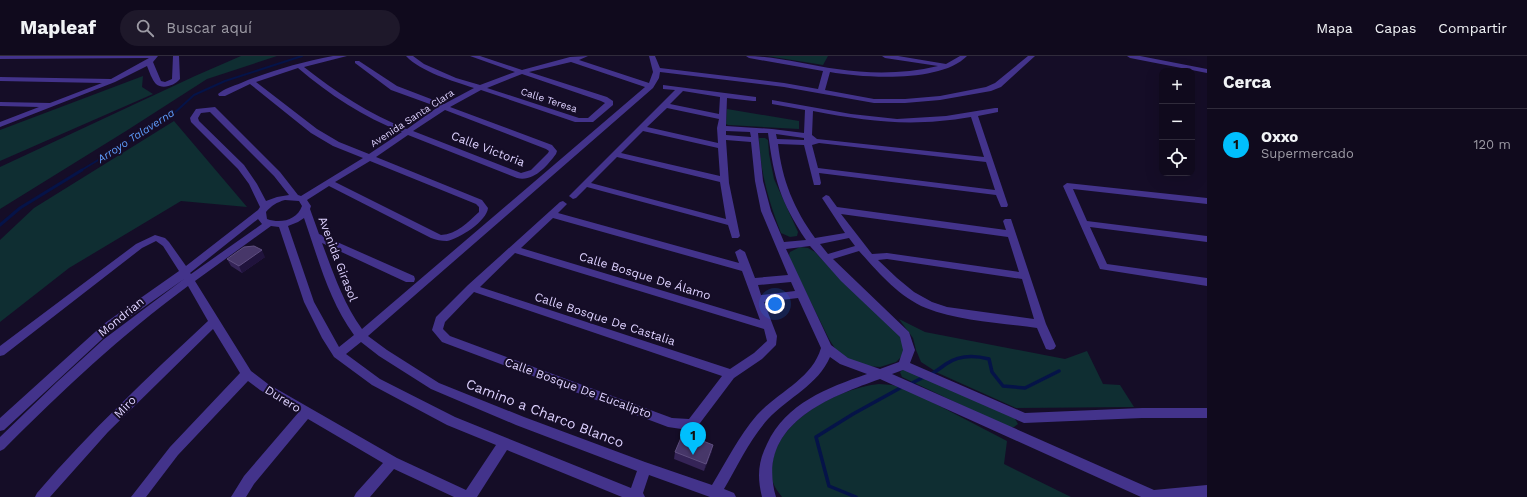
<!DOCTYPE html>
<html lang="es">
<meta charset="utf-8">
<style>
body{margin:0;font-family:"Work Sans",sans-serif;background:#1e182a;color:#f1f3f6}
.controls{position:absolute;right:12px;top:12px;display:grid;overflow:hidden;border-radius:8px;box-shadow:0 4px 16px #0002}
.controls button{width:36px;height:36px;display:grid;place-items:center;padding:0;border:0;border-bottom:1px solid #302b3b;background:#100a1d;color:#f1f3f6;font:20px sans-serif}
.you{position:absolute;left:775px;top:248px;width:14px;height:14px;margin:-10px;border:3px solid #fff;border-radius:50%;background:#1a73e8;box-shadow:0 0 0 6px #1a73e833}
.badge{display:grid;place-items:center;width:26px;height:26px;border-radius:50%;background:#00bffd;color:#111;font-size:13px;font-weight:700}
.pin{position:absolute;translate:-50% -33px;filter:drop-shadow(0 1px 2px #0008)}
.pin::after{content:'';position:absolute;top:21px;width:14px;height:12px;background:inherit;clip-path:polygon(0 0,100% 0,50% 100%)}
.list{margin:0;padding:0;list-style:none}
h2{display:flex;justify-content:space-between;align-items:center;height:52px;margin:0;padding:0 16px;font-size:17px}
h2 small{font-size:13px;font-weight:400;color:#9c9aa4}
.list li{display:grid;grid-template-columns:26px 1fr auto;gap:12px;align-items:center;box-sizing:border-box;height:72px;padding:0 16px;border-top:1px solid #302b3b}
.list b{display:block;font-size:15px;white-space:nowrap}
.list p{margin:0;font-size:13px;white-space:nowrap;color:#9c9aa4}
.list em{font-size:13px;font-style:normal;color:#9c9aa4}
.icon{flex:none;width:22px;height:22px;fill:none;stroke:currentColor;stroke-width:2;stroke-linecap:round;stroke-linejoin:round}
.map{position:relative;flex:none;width:1207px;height:441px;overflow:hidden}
header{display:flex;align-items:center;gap:24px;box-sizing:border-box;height:56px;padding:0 20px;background:#100a1d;border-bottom:1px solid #302b3b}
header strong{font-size:19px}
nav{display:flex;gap:22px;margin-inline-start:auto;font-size:14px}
.search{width:280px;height:36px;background:#1e182a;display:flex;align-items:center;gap:10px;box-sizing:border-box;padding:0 14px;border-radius:22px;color:#9c9aa4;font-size:15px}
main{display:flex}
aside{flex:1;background:#100a1d}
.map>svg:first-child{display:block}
</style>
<header>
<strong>Mapleaf</strong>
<div class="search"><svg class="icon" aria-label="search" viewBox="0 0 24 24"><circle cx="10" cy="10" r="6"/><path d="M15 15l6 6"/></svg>Buscar aquí</div>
<nav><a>Mapa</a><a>Capas</a><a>Compartir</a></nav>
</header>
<main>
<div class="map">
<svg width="1207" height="441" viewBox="0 0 1207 441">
<rect width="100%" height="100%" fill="#150d27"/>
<!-- green -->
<path fill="#0f2e32" d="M241 0H277L207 23 126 75 0 153V111L195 20Z
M767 0H828L823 9Z
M143 20 142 31 153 38 0 105V74Z
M727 53 799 65V73L728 69 726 68Z
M174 65 247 151 181 145 69 212 0 266V184L34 152Z
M759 82H765L768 84 769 98 774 123 798 176 797 180 790 181 781 177C769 147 760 115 759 82Z
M800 191 808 192 815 196 849 232 885 264 904 285 905 294 901 301 896 306 880 311 867 310 850 305 836 294 829 283 791 206 789 199 790 196Z
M899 263 925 276 1065 303 1087 295 1103 328 1120 329 1134 351 1016 352 938 317 921 306 916 294 913 282Z
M904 313 1014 361 1018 368 1014 371H1008L902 321 900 316Z
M879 328 892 329 905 332 1007 385 1004 408 1071 441H782C771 427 770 422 773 404 781 362 840 332 879 328Z"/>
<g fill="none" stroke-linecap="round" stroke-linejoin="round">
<!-- stream-far2 -->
<path stroke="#051348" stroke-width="2" d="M80 115 171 60 194 39 225 25 302 0"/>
<!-- stream-far1 -->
<path stroke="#051348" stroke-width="3" d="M0 169 20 152 82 114"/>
<!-- stream -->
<path stroke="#051348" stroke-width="3.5" d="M933 317C938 314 942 311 946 308 959 299 974 299 989 303L992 316 1003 330 1025 332 1059 315
M912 327 922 322
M856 441 829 430 816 381 853 358 902 331"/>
<!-- minor -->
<path fill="#43338b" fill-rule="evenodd" d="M0 0H158L153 6 161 25 165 26 172 23 173 0H179L180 23C175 29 163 34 156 28 152 24 149 15 147 10L115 26 0 71V66L39 51 0 50V46L50 47 102 27 0 25V21L111 23 149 2 0 3Z
M333 0H347L304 11C336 36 369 58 407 73L438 51 391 34 355 7V5H359L397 30 444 48 474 32C453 25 421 16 406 0H413L424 8 456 22 480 29 515 16 470 0H480L522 14 570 1 588 0 579 4 649 27 653 16 649 0H655L660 12 784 27 818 33 823 15 749 2 746 0C777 0 807 9 837 13 871 18 904 18 938 10L885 2 882 0H898L946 8 960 0H967C941 27 864 22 830 16L825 34 874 43H905L940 40 986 31 995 27 1028 0H1035L1001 31 991 35 940 44 905 47H874L784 31 660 16 659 22 653 32 368 280 387 294 439 327 524 361 645 406 712 429C726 406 739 380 757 359 778 336 812 323 821 292L798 242 764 246 777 280 776 289 762 303 734 322 697 371 688 374 668 371 442 286 432 274 436 261 468 229 560 146 563 145 567 148 558 157 739 207 735 196 740 193 745 196 755 222 788 219 761 155 755 125 751 86 726 84 729 127 740 180 738 182H732L728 169 587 131 576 142 573 143 569 140 675 34 663 33V29L756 41V45H753L727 42 726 70 772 73 804 77 805 54 772 48V44L851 58 897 63 946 60 995 52H998V56L978 60 1008 149 1007 151H1001L996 139 819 117 821 127 820 129H814L804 89 778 88C782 124 794 153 815 182L845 177 822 142 826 139 829 140 837 151 1006 174 1003 165 1005 163H1011L1046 268 1056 290 1054 293 1050 294 1046 293 1037 272C1002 267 958 265 926 252 899 241 878 216 859 195L833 203 909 276 915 294 910 307 1025 357 1142 352H1207V362H1142L1024 367 903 314 892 318 1154 434 1207 429V441H1141L880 323C826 342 755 370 776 441H762C757 421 758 406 767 388 786 347 827 332 867 318L840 308 830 301C818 329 789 341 768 363 750 383 738 409 724 433L734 437 736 441H710L649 419 643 437 645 441H622L507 394 477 441H454L394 413 370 441H354L356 437 383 407 308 363 254 428 246 441H231L244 420 298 357 260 334 248 325 178 399 146 441H131L170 391 240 317 213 273 108 376 50 441H35L37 437C90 375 149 320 208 265L188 230C120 280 64 333 4 393L0 395V381L57 326 104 283 184 223 113 273 4 374 0 375V362L105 267 179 215 163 190 156 185 142 192 4 299 0 300V290L136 188 155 179 165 182 169 186 186 210 258 154 260 151 249 128 238 113 191 66 190 62 196 53 215 51 280 116 298 139 301 140 363 102 333 90 311 77 250 28 225 40H219L218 38C224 33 233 30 241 27 270 15 301 6 333 0ZM571 6 645 31 362 273C343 247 333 216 322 187L406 226H414L415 223 414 220 319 178 310 153 311 150 307 144 329 130 431 182C436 184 441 185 447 185 459 183 487 165 488 152L482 144 376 101 408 79 517 122C534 126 547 110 556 98L557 95 552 89 450 51 481 34 575 66H593L613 49V45L607 41 529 16ZM298 12C330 39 363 61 402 76L369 98 339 86 317 73 256 26ZM522 18 601 45 605 47 588 62H579L487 32ZM683 35 720 41 719 58 670 48ZM667 52 719 63 717 72 718 87 647 71ZM445 54 546 93 549 95 548 97 531 114 521 117 413 75ZM813 55C870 66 913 71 971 61L984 101 817 83 812 79ZM210 56 274 120 289 139 277 141 266 145 257 128 244 109 199 65 198 62 201 57ZM643 75 718 92 720 120 621 97ZM726 75 750 76 751 81 726 79ZM758 77H768C774 123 780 145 806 184L784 186 771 155 763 125ZM776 78 804 82V84L777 83ZM819 87 986 106 995 134 818 112 812 89ZM617 101 720 126 726 163 591 127ZM370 105 476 148 479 151V156C468 166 457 178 441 179L335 126ZM285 144 299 145 302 150C297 164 281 168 267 163L266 156C271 150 277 146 285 144ZM841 158 1008 181 1019 216 887 197 872 198ZM304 162C318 202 329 245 354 279L339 291 314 246 288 170 298 166ZM553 162 742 215 760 264 521 192ZM258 163 262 168 191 218 190 217ZM271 170 279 171 304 246 322 282 334 301 372 329 447 369 496 389 466 434 397 402 268 328 251 315 195 225ZM849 182 855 190 828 198 820 188ZM810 190 841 225 900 281 903 294 899 306 880 313 848 302 831 289 786 193ZM515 197 764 273 767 285 754 297 730 313 480 231ZM887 203 1022 223 1034 263 947 251 932 246 914 236 897 222 878 204ZM791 226 795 235 761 239 758 229ZM474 236 722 320 689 363 672 362 450 280 443 273 445 266ZM361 286 379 300 431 333 516 369 637 415 631 432 455 361 380 323 346 298Z
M1127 0H1140L1207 13V17L1130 2Z
M1067 127 1207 142V148L1073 133 1087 165 1207 180V186L1090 171 1107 208 1207 222V230L1100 213 1063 130Z"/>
</g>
<!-- wall -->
<path fill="#352457" d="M265 201 242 217 231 210 227 203Z
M712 395 704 415 674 403 675 396Z"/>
<!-- shaded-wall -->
<path fill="#20133c" d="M262 194 265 201 242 217 239 210Z
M713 389 712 395 704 415 706 408Z"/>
<!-- building -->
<path fill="#473769" stroke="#5f4f80" d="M254 190 262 194 239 210 227 203 244 191Z
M683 377 713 389 706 408 675 396Z"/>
<g text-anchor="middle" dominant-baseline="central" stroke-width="4" stroke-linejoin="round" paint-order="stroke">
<!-- far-street labels -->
<g font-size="10" fill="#ded2ff" stroke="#150d27">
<text transform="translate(549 44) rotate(18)">Calle Teresa</text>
<text transform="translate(412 62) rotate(-33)">Avenida Santa Clara</text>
</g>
<!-- far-water labels -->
<g font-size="11" font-style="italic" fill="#609eff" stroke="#150d27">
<text transform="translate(136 80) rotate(-33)">Arroyo Talaverna</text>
</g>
<!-- street labels -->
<g font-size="12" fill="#ded2ff" stroke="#150d27">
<text transform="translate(488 93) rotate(21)">Calle Victoria</text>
<text transform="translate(338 203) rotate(69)">Avenida Girasol</text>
<text transform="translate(645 220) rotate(17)">Calle Bosque De Álamo</text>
<text transform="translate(121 261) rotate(-39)">Mondrian</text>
<text transform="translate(605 263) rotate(18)">Calle Bosque De Castalia</text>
<text transform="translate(578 332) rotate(20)">Calle Bosque De Eucalipto</text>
<text transform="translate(283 343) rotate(32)">Durero</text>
<text transform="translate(125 351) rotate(-46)">Miro</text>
</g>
<!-- near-street labels -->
<g font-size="14" fill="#ded2ff" stroke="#150d27">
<text transform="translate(545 357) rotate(21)">Camino a Charco Blanco</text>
</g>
</g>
</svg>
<div class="controls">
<button>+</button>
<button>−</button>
<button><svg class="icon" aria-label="locate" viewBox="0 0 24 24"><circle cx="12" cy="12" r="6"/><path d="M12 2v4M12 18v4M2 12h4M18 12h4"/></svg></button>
</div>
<div class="you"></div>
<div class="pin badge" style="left:693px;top:399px">1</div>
</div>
<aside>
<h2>Cerca<small></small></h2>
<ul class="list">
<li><span class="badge">1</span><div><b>Oxxo</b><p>Supermercado</p></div><em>120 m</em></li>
</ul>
</aside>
</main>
